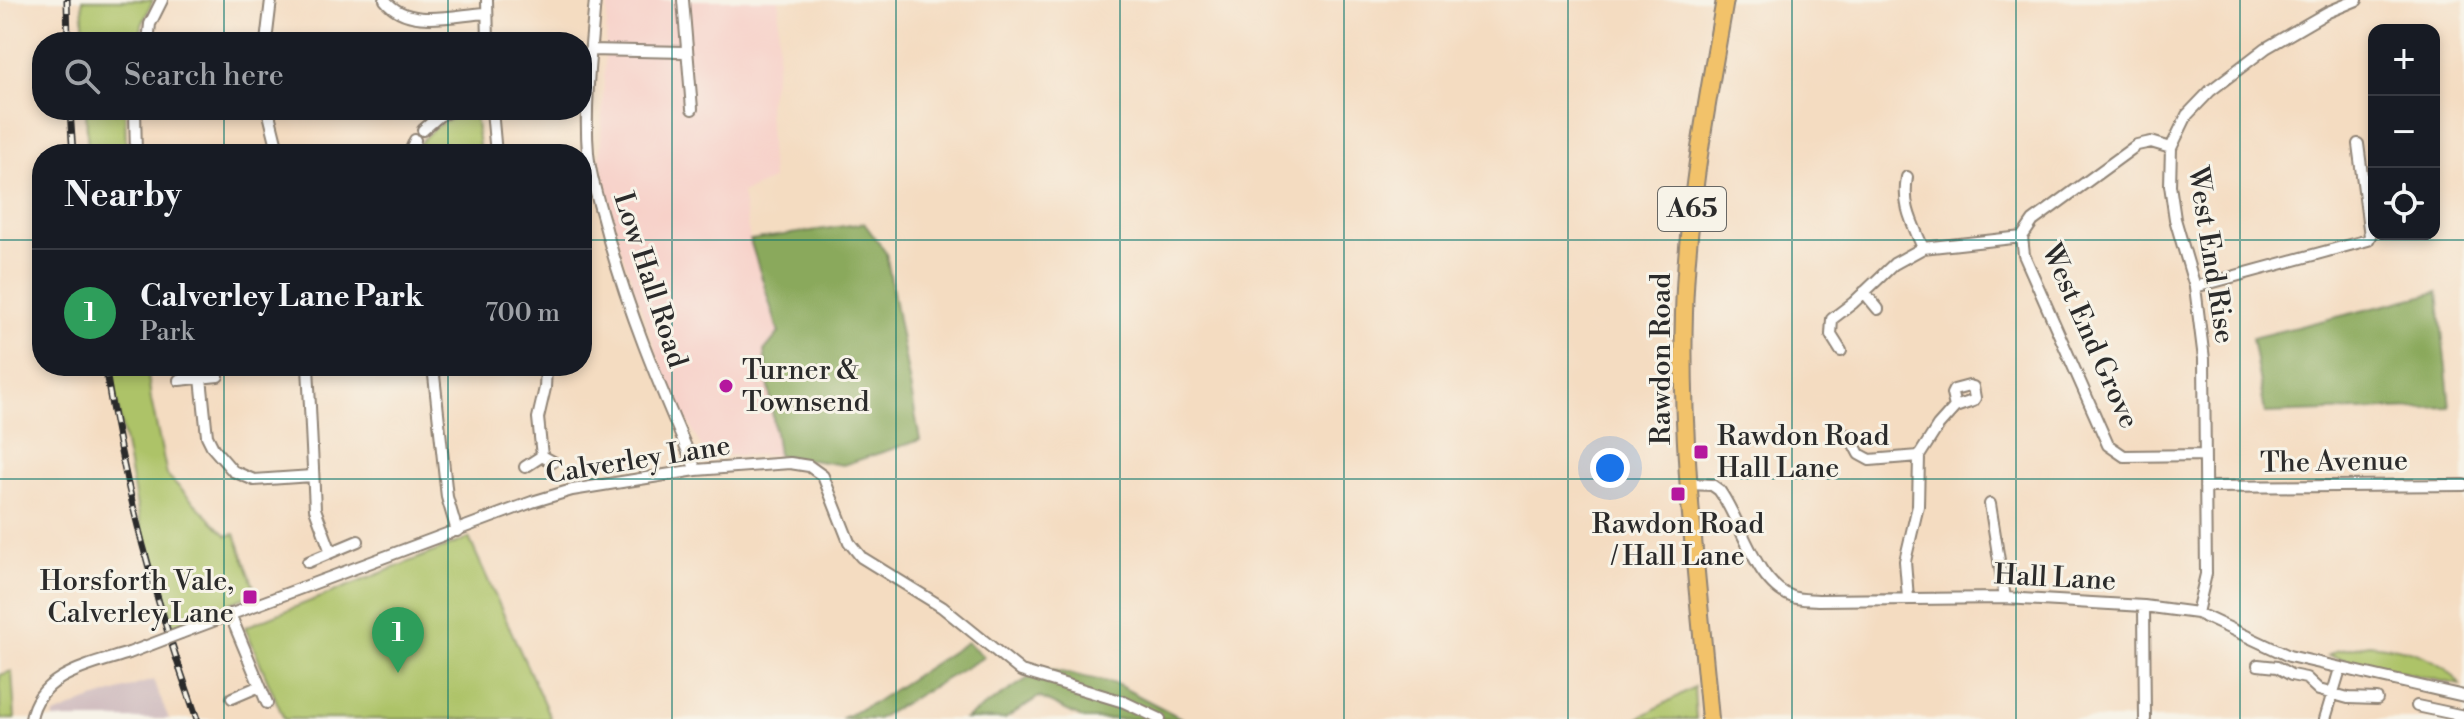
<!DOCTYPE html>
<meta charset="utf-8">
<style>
body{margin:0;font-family:"Libre Bodoni",serif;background:#20242c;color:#f1f3f6}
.controls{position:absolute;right:24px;top:24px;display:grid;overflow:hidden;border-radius:16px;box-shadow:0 4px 12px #0003}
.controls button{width:72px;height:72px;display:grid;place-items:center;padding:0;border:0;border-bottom:2px solid #363941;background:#171b24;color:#f1f3f6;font:40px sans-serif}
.you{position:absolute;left:1610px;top:468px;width:28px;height:28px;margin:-20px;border:6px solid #fff;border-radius:50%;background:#1a73e8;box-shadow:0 0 0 12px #1a73e833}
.badge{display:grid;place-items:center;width:52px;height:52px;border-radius:50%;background:#d690ce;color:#fff;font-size:26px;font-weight:700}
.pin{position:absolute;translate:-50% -66px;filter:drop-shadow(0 2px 4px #0008)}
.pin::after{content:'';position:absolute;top:42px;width:28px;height:24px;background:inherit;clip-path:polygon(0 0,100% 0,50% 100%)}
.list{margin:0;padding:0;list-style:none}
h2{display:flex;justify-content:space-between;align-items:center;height:104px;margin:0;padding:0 32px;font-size:34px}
h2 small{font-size:26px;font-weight:400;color:#9ea1a6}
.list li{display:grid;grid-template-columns:52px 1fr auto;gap:24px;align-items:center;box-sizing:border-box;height:128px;padding:0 32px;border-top:2px solid #363941}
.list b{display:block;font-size:30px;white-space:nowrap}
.list p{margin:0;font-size:26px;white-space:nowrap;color:#9ea1a6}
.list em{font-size:26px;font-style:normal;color:#9ea1a6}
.icon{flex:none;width:44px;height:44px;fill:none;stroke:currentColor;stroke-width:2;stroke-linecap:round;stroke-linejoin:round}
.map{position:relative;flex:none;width:2464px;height:719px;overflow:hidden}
.search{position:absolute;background:#171b24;box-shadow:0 4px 12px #0003;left:32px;top:32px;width:560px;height:88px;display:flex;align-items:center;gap:20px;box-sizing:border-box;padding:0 28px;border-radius:32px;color:#9ea1a6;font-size:30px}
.panel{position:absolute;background:#171b24;box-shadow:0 4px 12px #0003;left:32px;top:144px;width:560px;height:232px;border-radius:32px}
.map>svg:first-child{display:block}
</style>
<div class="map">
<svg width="2464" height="719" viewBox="0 0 2464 719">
<rect width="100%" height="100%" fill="#f7f3e8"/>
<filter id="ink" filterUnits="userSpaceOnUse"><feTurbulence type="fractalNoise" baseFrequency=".0125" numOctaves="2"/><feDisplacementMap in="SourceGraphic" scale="16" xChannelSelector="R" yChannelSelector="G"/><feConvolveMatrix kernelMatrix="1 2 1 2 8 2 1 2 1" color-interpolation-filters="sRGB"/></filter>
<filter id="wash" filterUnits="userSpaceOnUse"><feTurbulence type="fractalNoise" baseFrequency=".006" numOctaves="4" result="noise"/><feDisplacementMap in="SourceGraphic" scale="32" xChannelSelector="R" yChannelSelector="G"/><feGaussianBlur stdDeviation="1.8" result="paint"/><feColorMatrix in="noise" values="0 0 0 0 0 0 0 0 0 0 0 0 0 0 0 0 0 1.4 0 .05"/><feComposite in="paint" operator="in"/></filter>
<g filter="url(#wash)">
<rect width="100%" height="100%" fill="#f4dcc1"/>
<!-- built -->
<path fill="#f7d1c9" d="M608 0H779L778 60 768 106 772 180 742 193 750 240 779 333 764 351 778 455 706 456 666 380 620 247 600 158Z"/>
<!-- industrial -->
<path fill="#d2bfc1" d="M153 680 169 719H53L54 715 87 701Z"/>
<!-- green -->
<path fill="#adc368" stroke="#6c774a" stroke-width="2" d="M82 0H153L142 25 140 42H84Z
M86 110H125L126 154H88Z
M475 115 480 154H413C427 129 446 115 475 115Z
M110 366H147L151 400 167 475 227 536 235 534 256 593 174 626 142 533Z
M469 538 551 719H284L245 627Z
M2369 644C2402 647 2441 655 2460 685L2328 656 2336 651Z
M12 671 15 719H0V675Z
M1694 687 1696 719H1637Z"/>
<!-- forest -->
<path fill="#8aa95c" stroke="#5a6a44" stroke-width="2" d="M864 223 886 253 920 440 843 465 778 455 764 351 779 333 750 240Z
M2438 292 2450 407 2265 413 2252 338Z
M967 642 984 657 877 719H841L875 702Z
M1044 668 1116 684 1183 719H1084L1039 697 1005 719H965Z"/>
</g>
<g filter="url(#ink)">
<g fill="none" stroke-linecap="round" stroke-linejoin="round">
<defs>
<path id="street" d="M385 0C408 29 453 15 486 13
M487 0 488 42
M595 0C591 48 584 105 588 153 590 175 597 197 603 218 625 305 660 388 696 470
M683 0 692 109
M148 42 150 24 162 0
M266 42 271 0
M590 50 685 52
M135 110 136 154
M268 110 279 154
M492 110 496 154
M423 130 439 116 452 110
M2171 148 2151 142 2137 145 2033 221 2022 237 2024 255 2108 445 2124 456 2204 455
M409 154 415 140
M1907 177C1902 206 1912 222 1923 248
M2195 287 2368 240 2370 236 2358 144
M1864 292 1878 309
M1841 351 1831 335 1832 319 1853 303 1894 264 1923 248 2022 237
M308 366 315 509 331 552
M433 366 447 497 457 531
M546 366 545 388 538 418 542 456 553 462
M201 378 207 436 213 448 233 471 254 480 312 476
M179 380 218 376
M1849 435 1859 454 1870 460 1919 456
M1919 456 1938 426 1955 407 1952 394 1954 390 1969 386 1973 387 1975 398 1973 401 1955 407
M525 467 542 456
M1689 484 1712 485 1719 490C1741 519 1755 585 1793 597 1801 600 1810 599 1818 600L2005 598 2144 606 2197 613 2289 656 2464 696
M2205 487 2464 485
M1990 504 2005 598
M308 562 358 541
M1908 598 1905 561 1918 506 1919 456
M2144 606 2145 719
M2197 613 2206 574 2204 359 2195 287 2175 219 2170 185 2171 148 2187 115 2210 91 2266 48 2328 12 2357 0
M230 614 267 703
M181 633 532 502 572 490 696 470 790 463 809 466 823 476 849 542 861 557 942 607 1021 671 1124 702 1160 719
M2258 665 2277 667 2291 675 2306 678 2319 690 2348 698 2377 699
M232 698 260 686
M2417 706 2464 716
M31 719C38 674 92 665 129 653
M2325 719 2340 669"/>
<path id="primary" d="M1710 719C1698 584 1680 448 1684 313 1687 208 1707 103 1725 0"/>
</defs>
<!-- street casing -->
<use href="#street" stroke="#908476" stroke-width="14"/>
<!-- primary casing -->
<use href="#primary" stroke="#908476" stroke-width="20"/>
<!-- street -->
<use href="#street" stroke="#fff" stroke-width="10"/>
<!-- primary -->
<use href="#primary" stroke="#f2c26a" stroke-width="16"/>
<defs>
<path id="rail" d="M67 0 68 42
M70 110 73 154
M105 366C125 490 155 601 197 719"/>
</defs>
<!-- rail casing -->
<use href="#rail" stroke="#2b2b2b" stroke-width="7"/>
<!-- rail -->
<use href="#rail" stroke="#f7f3e8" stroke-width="4" stroke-dasharray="12" stroke-linecap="butt"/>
<defs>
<path id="street-bridge" d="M129 653 181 633"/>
</defs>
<!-- street-bridge casing -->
<use href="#street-bridge" stroke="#908476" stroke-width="14" stroke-linecap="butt"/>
<!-- street-bridge -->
<use href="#street-bridge" stroke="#fff" stroke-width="10"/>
</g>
</g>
<!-- grid -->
<path fill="none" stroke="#0f766e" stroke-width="2" stroke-opacity="0.55" d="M224 0V42M448 0V42M672 0V719M896 0V719M1120 0V719M1344 0V719M1568 0V719M1792 0V719M2016 0V719M2240 0V719M224 110V154M448 110V154M0 240H42M582 240H2464M224 366V719M448 366V719M0 479H2464"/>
<!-- markers -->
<g fill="#b5179e" stroke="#f7f3e8" stroke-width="3">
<circle cx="726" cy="386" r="8"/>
<rect x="1693" y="444" width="16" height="16" rx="4"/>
<rect x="1670" y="486" width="16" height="16" rx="4"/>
<rect x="242" y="589" width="16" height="16" rx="4"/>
</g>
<g text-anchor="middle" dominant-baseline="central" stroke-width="6" stroke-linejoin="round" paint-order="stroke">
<!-- shield labels -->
<rect fill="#f7f3e8" stroke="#686764" stroke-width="2" x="1658" y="187" width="68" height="44" rx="6"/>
<g font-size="26" font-weight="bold" fill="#2b2b2b">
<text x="1692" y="209">A65</text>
</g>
<!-- street labels -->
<g font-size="28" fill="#2b2b2b" stroke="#f7f3e8">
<text transform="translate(2211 255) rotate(81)">West End Rise</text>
<text transform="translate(650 280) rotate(72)">Low Hall Road</text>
<text transform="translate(2090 336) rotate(66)">West End Grove</text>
<text transform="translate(1661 359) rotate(-90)">Rawdon Road</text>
<text transform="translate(638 460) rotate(-9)">Calverley Lane</text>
<text transform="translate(2334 462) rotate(-1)">The Avenue</text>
<text transform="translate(2055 578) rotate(3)">Hall Lane</text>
</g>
<!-- poi labels -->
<g font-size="28" fill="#2b2b2b" stroke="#f7f3e8" text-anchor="start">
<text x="742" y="370">Turner &amp;<tspan x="742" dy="32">Townsend</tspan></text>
<text x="1717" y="436">Rawdon Road<tspan x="1717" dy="32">Hall Lane</tspan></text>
<text x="1678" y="524" text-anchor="middle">Rawdon Road<tspan x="1678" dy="32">/ Hall Lane</tspan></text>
<text x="234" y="581" text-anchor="end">Horsforth Vale,<tspan x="234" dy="32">Calverley Lane</tspan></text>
</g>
</g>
</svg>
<div class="controls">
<button>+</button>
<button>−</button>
<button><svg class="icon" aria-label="locate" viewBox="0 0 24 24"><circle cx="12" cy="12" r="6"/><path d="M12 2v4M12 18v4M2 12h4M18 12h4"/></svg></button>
</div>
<div class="you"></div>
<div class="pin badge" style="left:398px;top:673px;background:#2e9e5b">1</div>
<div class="search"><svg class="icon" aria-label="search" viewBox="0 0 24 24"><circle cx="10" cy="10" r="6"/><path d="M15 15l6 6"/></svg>Search here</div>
<section class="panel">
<h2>Nearby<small></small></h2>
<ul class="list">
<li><span class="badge" style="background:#2e9e5b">1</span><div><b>Calverley Lane Park</b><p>Park</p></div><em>700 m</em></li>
</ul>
</section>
</div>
